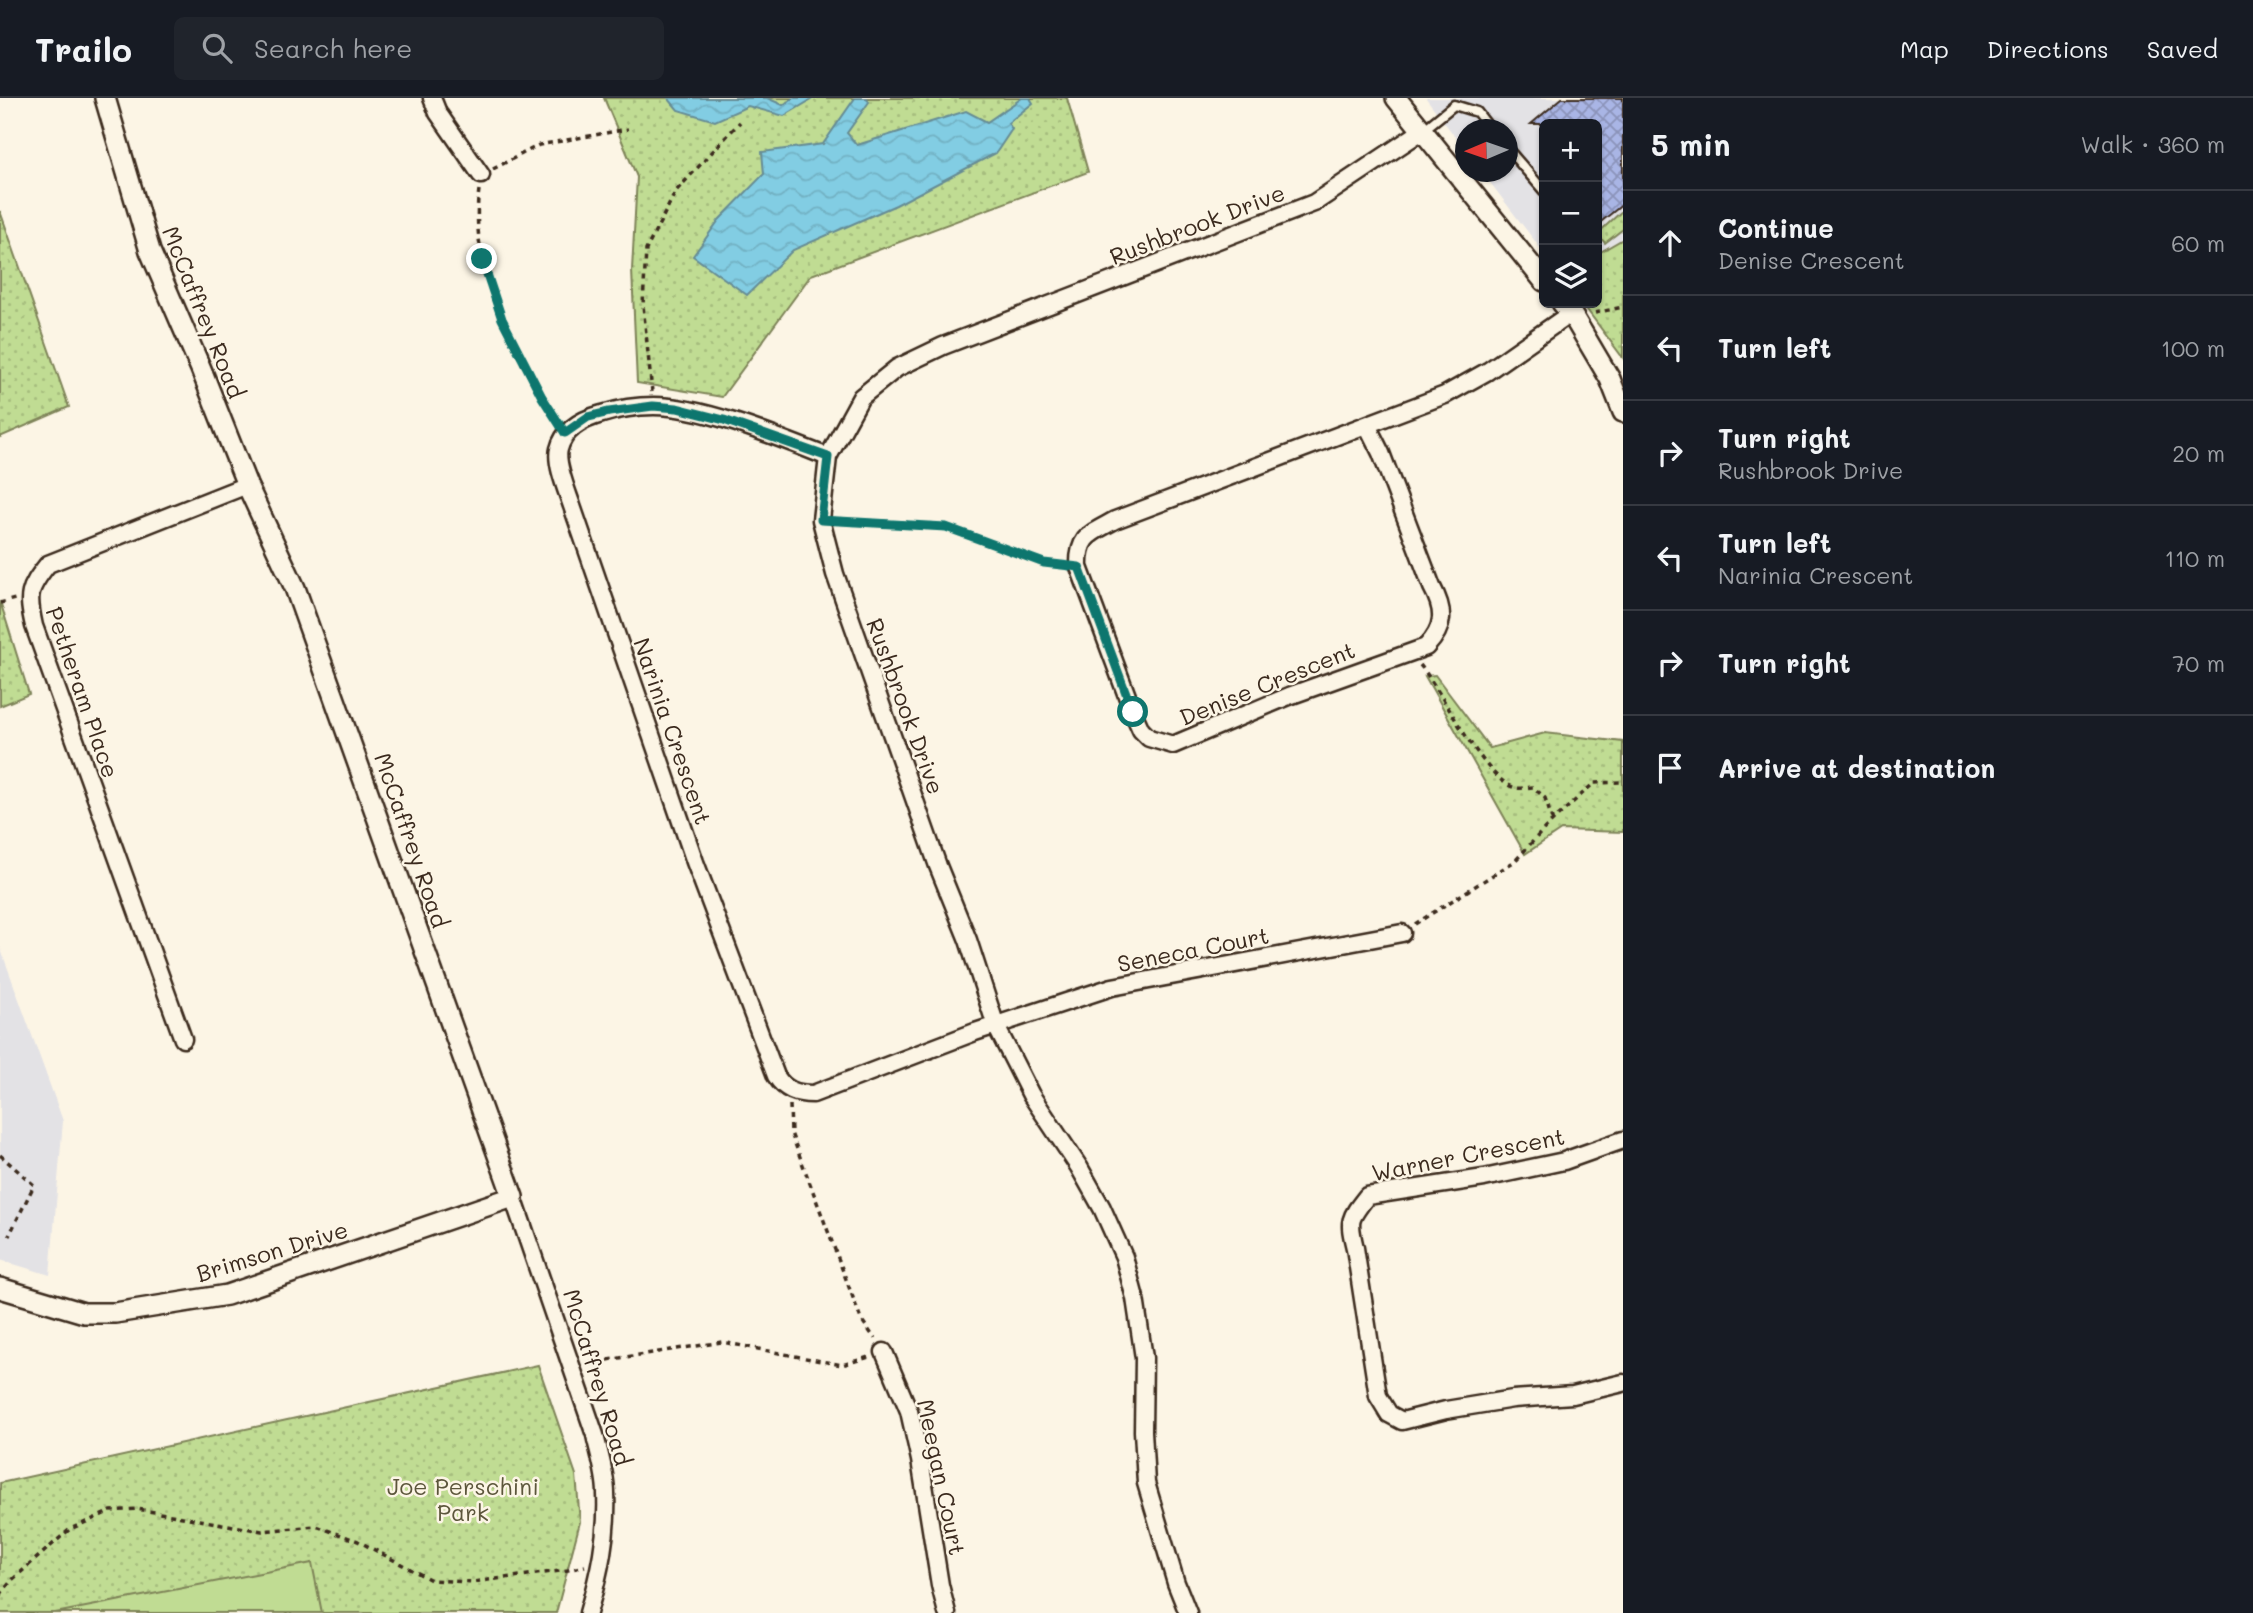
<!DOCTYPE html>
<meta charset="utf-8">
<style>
body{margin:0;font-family:Mali,sans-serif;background:#20242c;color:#f1f3f6}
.controls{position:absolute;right:21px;top:21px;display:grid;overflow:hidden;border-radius:10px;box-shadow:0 2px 5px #0004}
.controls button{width:63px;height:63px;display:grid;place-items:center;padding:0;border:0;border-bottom:2px solid #363941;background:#171b24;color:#f1f3f6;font:35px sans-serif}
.compass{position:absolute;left:1455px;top:21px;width:63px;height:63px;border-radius:50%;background:#171b24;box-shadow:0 2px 5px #0004;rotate:268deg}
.stop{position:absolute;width:21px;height:21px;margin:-16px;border:5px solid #0f766e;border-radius:50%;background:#fff}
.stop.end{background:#0f766e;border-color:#fff;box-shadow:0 2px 7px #0008}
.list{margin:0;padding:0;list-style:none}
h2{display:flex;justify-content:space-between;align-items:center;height:91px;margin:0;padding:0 28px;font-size:30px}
h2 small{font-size:23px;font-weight:400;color:#9ea1a6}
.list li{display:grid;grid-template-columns:46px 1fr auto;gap:21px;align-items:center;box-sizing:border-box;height:105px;padding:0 28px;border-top:2px solid #363941}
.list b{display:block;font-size:26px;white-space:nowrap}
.list p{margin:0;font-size:23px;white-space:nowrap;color:#9ea1a6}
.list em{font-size:23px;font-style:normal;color:#9ea1a6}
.icon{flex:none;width:38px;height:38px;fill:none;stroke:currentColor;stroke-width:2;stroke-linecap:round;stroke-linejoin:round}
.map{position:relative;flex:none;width:1623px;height:1515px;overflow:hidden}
header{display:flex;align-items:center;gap:42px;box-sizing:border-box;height:98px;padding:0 35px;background:#171b24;border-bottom:2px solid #363941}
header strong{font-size:33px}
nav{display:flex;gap:38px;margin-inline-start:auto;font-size:24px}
.search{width:490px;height:63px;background:#20242c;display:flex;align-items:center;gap:18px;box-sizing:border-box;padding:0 24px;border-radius:10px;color:#9ea1a6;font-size:26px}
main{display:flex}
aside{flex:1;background:#171b24}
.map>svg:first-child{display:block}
</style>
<header>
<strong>Trailo</strong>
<div class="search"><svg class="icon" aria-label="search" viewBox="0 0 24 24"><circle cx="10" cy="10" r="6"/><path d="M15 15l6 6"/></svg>Search here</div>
<nav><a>Map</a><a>Directions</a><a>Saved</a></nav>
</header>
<main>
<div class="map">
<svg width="1623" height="1515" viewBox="0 0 1623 1515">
<defs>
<pattern id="park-dots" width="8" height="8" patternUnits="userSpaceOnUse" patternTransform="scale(1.75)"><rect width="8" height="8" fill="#c0dc93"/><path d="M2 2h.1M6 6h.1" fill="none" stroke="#a6bd7e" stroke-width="1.8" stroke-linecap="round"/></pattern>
<pattern id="water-waves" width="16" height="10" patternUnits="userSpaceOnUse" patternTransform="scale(1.75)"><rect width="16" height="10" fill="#82cde3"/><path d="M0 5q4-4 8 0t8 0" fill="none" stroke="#71b0c2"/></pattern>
<pattern id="building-cross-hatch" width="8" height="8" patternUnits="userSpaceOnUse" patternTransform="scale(1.75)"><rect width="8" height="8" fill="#a9b5e5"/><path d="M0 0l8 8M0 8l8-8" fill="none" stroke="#8b93b9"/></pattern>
</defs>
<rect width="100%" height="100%" fill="#fcf5e5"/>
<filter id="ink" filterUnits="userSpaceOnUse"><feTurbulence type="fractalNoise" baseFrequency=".0143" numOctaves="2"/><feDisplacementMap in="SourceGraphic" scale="14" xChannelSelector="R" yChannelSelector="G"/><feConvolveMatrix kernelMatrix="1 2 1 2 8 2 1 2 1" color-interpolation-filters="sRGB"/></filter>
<g filter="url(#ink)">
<!-- built -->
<path fill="#e3e2e5" d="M1426 0H1623V141L1597 156V26H1544V155L1482 74H1507V32H1465V52Z
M0 849 63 1023 50 1177 0 1162Z"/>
<!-- park -->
<path fill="url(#park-dots)" stroke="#7e8358" stroke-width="2" d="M604 0H1067L1088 74 811 177 722 299 637 285 632 172 637 79Z
M1623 112V131L1605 145 1597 136Z
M0 113 69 309 0 339Z
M1623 141V260L1582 205H1597V156Z
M0 503 29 596 0 608Z
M1435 577 1490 650 1545 635 1623 644V734L1561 732 1525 756 1425 578Z
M538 1267 576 1377 580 1424 556 1515H0V1385Z"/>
<!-- garden -->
<path fill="#c0dc93" stroke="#7e8358" stroke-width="2" d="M312 1465 322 1515H55Z"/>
<!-- water -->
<path fill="url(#water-waves)" stroke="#668c94" stroke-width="2" d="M668 0H767L783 7 793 0H814L784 18 748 8 715 23 678 12Z
M855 0H867L869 4 847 35 857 47 966 13 987 24 1022 0H1030L1033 5 1008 25 1012 31 996 55 896 107 793 152 747 197 693 158 719 122 764 76 762 54 823 46Z"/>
<!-- building -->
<path fill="url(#building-cross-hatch)" stroke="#3b2a1e" stroke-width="2" d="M1562 0H1623V106L1597 127V26H1531Z"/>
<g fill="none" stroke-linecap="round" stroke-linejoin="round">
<defs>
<path id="service" d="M1422 33 1454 7 1477 14 1491 32
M1507 50 1544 93"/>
<path id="minor" d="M432 0 438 15 481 77
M1367 327 1381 355 1432 489C1445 513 1445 529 1426 549L1289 598 1173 647 1149 640 1141 632 1133 614 1079 469C1078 438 1090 436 1115 422L1445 297 1488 273 1571 215
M828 359C782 341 703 308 654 308 637 308 618 311 602 316 583 321 564 331 559 351 555 365 567 393 572 408L695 764 776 978C785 992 796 996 813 996L975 934 1112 889 1402 835
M183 941 34 528C27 497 28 491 48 466L247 387
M1623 1042 1564 1063 1484 1080 1367 1098C1349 1121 1348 1122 1355 1150L1378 1298 1389 1316 1402 1323 1446 1312 1513 1301 1573 1297 1623 1285
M513 1099 595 1337C599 1356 606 1376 606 1396 608 1437 599 1476 588 1515
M884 1254 909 1313 920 1362 940 1487 947 1515
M1188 1515 1176 1485 1146 1385 1143 1333 1144 1260 1135 1200 1124 1159 1102 1110 1079 1069 1031 997 996 928 968 842 938 768 835 476 821 422 828 359 861 299 897 270 943 248 1314 105 1422 33"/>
<path id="tertiary" d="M1396 0 1544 183
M1562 205 1571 215 1610 281 1623 314
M0 1190 84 1215H115L227 1197 513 1099 295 490 247 387 201 271 150 153 105 0"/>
</defs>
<!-- service casing -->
<use href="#service" stroke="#3b2a1e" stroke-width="13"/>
<!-- minor casing -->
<use href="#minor" stroke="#3b2a1e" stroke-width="21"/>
<!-- tertiary casing -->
<use href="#tertiary" stroke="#3b2a1e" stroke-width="24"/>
<!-- path -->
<path stroke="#3b2a1e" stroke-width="3.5" stroke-dasharray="5 5" stroke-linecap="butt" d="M493 71 539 47 628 31
M479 92C468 171 516 259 558 325
M1595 215 1623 209
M652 294 643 207 646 152 676 93 740 24
M837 423 946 429 1044 465 1065 468
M0 505 15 501
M1420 567C1442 593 1485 684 1516 690 1521 691 1528 689 1533 689L1545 700 1553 724
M1415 826 1515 763 1545 730 1594 685 1623 684
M790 1007 791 1035 861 1221 875 1241
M0 1057 34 1087 9 1138
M588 1265 722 1244 842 1267 869 1259
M0 1497 12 1482 70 1431 111 1413 137 1411 262 1433 316 1428 358 1443 431 1482 473 1484 568 1472 585 1468"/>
<!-- service -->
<use href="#service" stroke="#fcf5e5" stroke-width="8"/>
<!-- minor -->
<use href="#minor" stroke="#fcf5e5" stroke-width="16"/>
<!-- tertiary -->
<use href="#tertiary" stroke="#fcf5e5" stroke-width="19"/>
</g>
</g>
<g fill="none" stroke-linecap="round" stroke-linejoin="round" filter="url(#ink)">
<!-- route -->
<path stroke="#0f766e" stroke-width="9" d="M482 161 502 221 542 299 565 335 588 319 609 314 653 308 677 310 724 322 828 359 821 422 946 429 1044 465 1079 469 1133 614"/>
</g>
<g text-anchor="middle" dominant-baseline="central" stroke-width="5" stroke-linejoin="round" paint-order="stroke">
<!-- street labels -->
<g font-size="23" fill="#3b2a1e" stroke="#fcf5e5">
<text transform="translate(1197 126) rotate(-21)">Rushbrook Drive</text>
<text transform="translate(204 214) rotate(68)">McCaffrey Road</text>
<text transform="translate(1267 585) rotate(-22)">Denise Crescent</text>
<text transform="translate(83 594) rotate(71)">Petheram Place</text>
<text transform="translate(906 608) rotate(70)">Rushbrook Drive</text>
<text transform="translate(673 633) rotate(71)">Narinia Crescent</text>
<text transform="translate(412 742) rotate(71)">McCaffrey Road</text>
<text transform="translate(1193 851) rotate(-11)">Seneca Court</text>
<text transform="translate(1468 1056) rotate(-11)">Warner Crescent</text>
<text transform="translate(272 1153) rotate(-17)">Brimson Drive</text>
<text transform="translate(598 1279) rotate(73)">McCaffrey Road</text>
<text transform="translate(942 1379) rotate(78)">Meegan Court</text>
</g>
<!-- park labels -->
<g font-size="23" fill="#5c563b" stroke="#fcf5e5">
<text x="463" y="1388">Joe Perschini<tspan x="463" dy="26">Park</tspan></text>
</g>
</g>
</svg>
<div class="controls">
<button>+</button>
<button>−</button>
<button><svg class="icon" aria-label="layers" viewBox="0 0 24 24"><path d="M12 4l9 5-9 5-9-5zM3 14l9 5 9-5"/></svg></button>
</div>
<svg class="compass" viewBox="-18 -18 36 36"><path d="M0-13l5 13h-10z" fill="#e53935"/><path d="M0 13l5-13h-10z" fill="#9ea1a6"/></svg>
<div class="stop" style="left:1133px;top:614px"></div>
<div class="stop end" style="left:482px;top:161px"></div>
</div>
<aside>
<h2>5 min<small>Walk · 360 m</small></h2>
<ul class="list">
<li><svg class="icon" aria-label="ahead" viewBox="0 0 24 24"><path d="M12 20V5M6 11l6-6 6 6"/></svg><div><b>Continue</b><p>Denise Crescent</p></div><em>60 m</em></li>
<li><svg class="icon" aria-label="left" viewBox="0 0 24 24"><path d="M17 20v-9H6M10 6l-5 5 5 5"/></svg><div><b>Turn left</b></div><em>100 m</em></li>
<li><svg class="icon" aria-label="right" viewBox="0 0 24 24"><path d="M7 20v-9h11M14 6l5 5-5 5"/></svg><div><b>Turn right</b><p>Rushbrook Drive</p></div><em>20 m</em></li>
<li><svg class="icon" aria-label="left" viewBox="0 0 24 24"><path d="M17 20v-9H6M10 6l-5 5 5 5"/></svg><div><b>Turn left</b><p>Narinia Crescent</p></div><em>110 m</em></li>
<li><svg class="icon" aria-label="right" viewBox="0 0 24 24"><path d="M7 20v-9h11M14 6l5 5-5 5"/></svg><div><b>Turn right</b></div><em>70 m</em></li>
<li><svg class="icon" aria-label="arrive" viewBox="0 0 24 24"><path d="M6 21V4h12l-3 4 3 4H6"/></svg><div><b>Arrive at destination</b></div></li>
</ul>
</aside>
</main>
